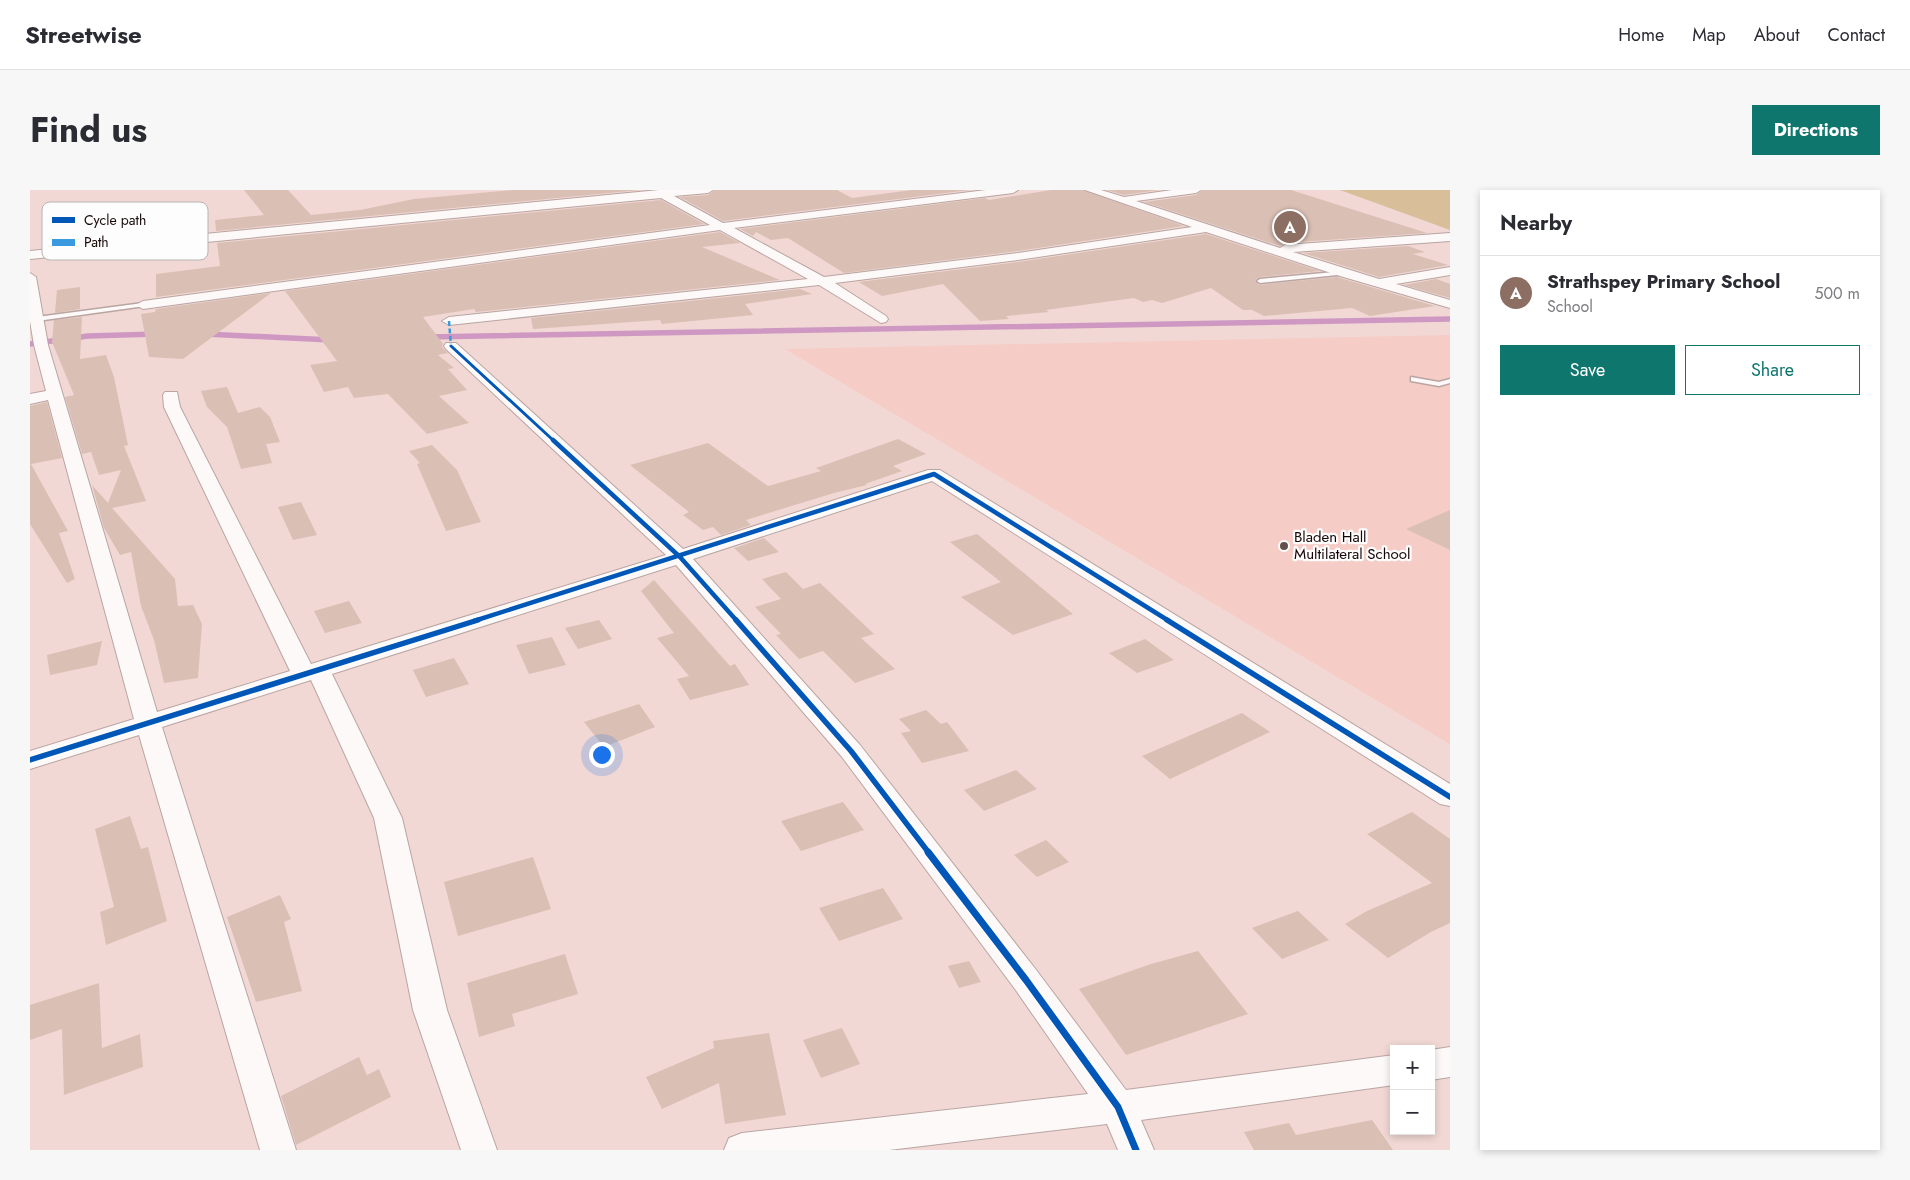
<!DOCTYPE html>
<meta charset="utf-8">
<style>
body{margin:0;font-family:Jost,sans-serif;background:#f7f7f7;color:#2b2b33}
.controls{position:absolute;right:15px;bottom:15px;display:grid;overflow:hidden;border-radius:0px;box-shadow:0 2px 8px #0003}
.controls button{width:45px;height:45px;display:grid;place-items:center;padding:0;border:0;border-bottom:1px solid #e1e1e2;background:#fff;color:#2b2b33;font:25px sans-serif}
.you{position:absolute;left:571px;top:564px;width:18px;height:18px;margin:-12px;border:4px solid #fff;border-radius:50%;background:#1a73e8;box-shadow:0 0 0 8px #1a73e833}
.badge{display:grid;place-items:center;width:32px;height:32px;border-radius:50%;background:#0f766e;color:#fff;font-size:16px;font-weight:700}
.pin{position:absolute;translate:-50% -50%;border:2px solid #fff;box-shadow:0 1px 5px #0006}
.list{margin:0;padding:0;list-style:none}
h2{display:flex;justify-content:space-between;align-items:center;height:65px;margin:0;padding:0 20px;font-size:21px}
h2 small{font-size:16px;font-weight:400;color:#7c7c81}
.list li{display:grid;grid-template-columns:32px 1fr auto;gap:15px;align-items:center;box-sizing:border-box;height:75px;padding:0 20px;border-top:1px solid #e1e1e2}
.list b{display:block;font-size:19px;white-space:nowrap}
.list p{margin:0;font-size:16px;white-space:nowrap;color:#7c7c81}
.list em{font-size:16px;font-style:normal;color:#7c7c81}
.actions{display:flex;gap:10px;padding:15px 20px}
.actions a{flex:1;padding:11px 0;border:1px solid #0f766e;border-radius:0px;text-align:center;font-size:18px;color:#0f766e}
.actions .main{background:#0f766e;color:#fff}
.map{position:relative;flex:none;width:1420px;height:960px;overflow:hidden;border-radius:0px}
header{display:flex;align-items:center;gap:30px;box-sizing:border-box;height:70px;padding:0 25px;background:#fff;border-bottom:1px solid #e1e1e2}
header strong{font-size:24px}
nav{display:flex;gap:28px;margin-inline-start:auto;font-size:18px}
.intro{display:flex;align-items:center;justify-content:space-between;box-sizing:border-box;height:120px;padding:0 30px}
h1{margin:0;font-size:35px}
.button{padding:12px 22px;border-radius:0px;background:#0f766e;color:#fff;font-size:18px;font-weight:700}
main{display:flex;gap:30px;padding:0 30px}
aside{flex:1;background:#fff;border-radius:0px;box-shadow:0 2px 8px #0003}
.map>svg:first-child{display:block}
</style>
<header>
<strong>Streetwise</strong>
<nav><a>Home</a><a>Map</a><a>About</a><a>Contact</a></nav>
</header>
<div class="intro"><h1>Find us</h1><a class="button">Directions</a></div>
<main>
<div class="map">
<svg width="1420" height="960" viewBox="0 0 1420 960">
<rect width="100%" height="100%" fill="#f1d8d4"/>
<!-- built -->
<path fill="#f6ccc6" d="M1420 145V554L755 159Z"/>
<!-- green -->
<path fill="#d8bf9a" d="M1310 0H1420V40Z"/>
<g fill="none" stroke-linecap="round" stroke-linejoin="round">
<!-- stream -->
<path stroke="#cf98c3" stroke-width="5.5" d="M175 144 301 150
M397 147 1420 129
M0 154 58 146 127 144"/>
</g>
<!-- building -->
<path fill="#dabfb4" d="M214 0H258L281 25 330 20 384 9 484 0H610L186 41 185 30 234 25Z
M685 0H807L822 8 882 0H940L693 31 650 7 678 5Z
M1021 0H1053L1154 36 988 61 814 83 758 48 741 50 726 42 723 46 710 39 955 8 959 10Z
M1077 0H1129L1094 5Z
M1173 0H1261L1397 43 1255 53 1250 56 1114 12 1166 5Z
M631 10 674 34 126 107V84L190 76 187 53Z
M690 42 710 53 672 57 750 90 446 122 444 119 393 127 413 154 412 157 418 163 408 165 424 178 418 179 437 200 409 206 439 233 397 244 358 204 324 208 318 197 294 202 280 175 307 171 255 101Z
M1176 44 1290 81 1230 87 1225 90 1229 95 1307 87 1405 116 1340 126 1322 118 1234 126 1222 120H1213L1181 98 1132 113 1122 110 1113 112 1104 108 1016 120 1019 122 976 126 979 129 950 131 913 94 852 106 829 92 988 72Z
M1378 56 1395 62 1383 64 1418 75 1349 87 1273 63Z
M1406 89 1420 94V108L1374 95Z
M50 97V119L25 123 27 100Z
M770 99 782 104 715 114 723 125 632 134 630 130 503 139 501 128Z
M241 103 153 169 119 167 111 124 125 122 126 119Z
M52 127 50 169 76 165 84 187 98 255 94 256 116 311 82 318 145 389 148 416 163 415 172 434 168 488 134 493 124 450 111 416 101 362 90 365 74 338 62 295 78 313 91 280 69 285 61 262 52 264 35 207 44 205 22 152 24 130Z
M197 197 208 223 230 217 240 227 250 252 236 254 242 273 211 279 197 237 177 217 171 201Z
M17 212 32 268 1 274 38 341 29 343 45 389 37 393 0 334V216Z
M868 249 896 264 863 276 872 281 835 294 837 295 804 303 716 330 721 335 691 345 683 337 673 340 653 325 659 322 600 275 678 253 738 296 791 281 786 278Z
M402 255 427 280 451 332 416 341 387 274 390 273 379 261Z
M271 312 287 345 263 350 248 317Z
M1420 320V360L1376 339Z
M947 344 1043 424 983 445 931 407 971 392 920 352Z
M734 348 749 362 718 371 704 358Z
M756 382 773 399 790 393 844 444 831 448 865 479 825 493 793 461 769 469 746 445 751 444 725 417 751 409 732 389Z
M624 390 700 476 705 474 719 495 660 510 647 489 659 486 627 448 644 443 611 401Z
M319 411 332 433 295 443 284 421Z
M569 430 582 449 548 459 535 438Z
M522 447 536 475 499 484 486 455Z
M1115 449 1144 470 1107 483 1079 463Z
M72 451 67 475 20 485 17 465Z
M424 468 439 494 396 507 383 480Z
M609 514 625 537 574 557 554 532Z
M896 520 911 534 917 532 939 561 892 573 871 543 881 541 869 529Z
M1212 523 1240 542 1140 589 1112 566Z
M986 580 1007 599 954 621 934 600Z
M813 612 834 640 771 661 751 631Z
M1382 622 1420 649V733L1401 742 1358 768 1315 734 1337 721 1402 693 1337 644Z
M100 626 111 659 118 657 137 731 76 755 70 722 84 717 65 639Z
M1016 650 1039 672 1007 687 984 665Z
M503 667 521 719 428 746 414 692Z
M853 698 873 729 809 751 789 718Z
M250 705 261 729 254 732 272 801 226 812 197 727Z
M1268 721 1299 750 1252 769 1222 738Z
M1168 761 1218 824 1096 865 1049 799 1121 774Z
M535 764 548 804 482 824 485 836 449 847 437 793Z
M939 771 951 792 929 798 918 776Z
M69 793 72 858 110 844 113 877 34 905 32 839 0 850V815Z
M812 838 830 874 791 888 773 850Z
M739 843 756 925 695 934 689 893 632 919 616 887 684 858 683 851Z
M329 867 337 885 349 879 361 907 266 955 251 906Z
M1342 930 1363 960H1224L1214 942 1259 933 1266 945Z"/>
<g fill="none" stroke-linecap="round" stroke-linejoin="round">
<defs>
<path id="service" d="M1315 81 1317 82V84L1230 93 1227 91 1230 89Z
M113 113 116 115 115 116 7 131 4 129 7 127Z
M1381 187 1409 192 1420 189V193L1409 196 1381 191Z"/>
<path id="minor" d="M629 0H683L678 3 644 6 693 33 956 0H988L983 3 704 38 794 87 988 63 1162 37 1055 0H1071L1094 7 1142 0H1171L1166 3 1106 11 1250 58 1255 55 1420 43V51L1263 62 1349 89 1420 77V85L1366 94 1420 110V118L1310 86 1176 42 988 70 805 93 856 126 858 129 856 132 851 133 789 95 419 135 412 131 419 127 778 89 690 40 113 119 106 115 113 111 680 35 631 8 0 69V61Z
M0 83 6 87 18 155 127 522 260 481 134 217 133 205 135 202H147L150 217 281 474 636 365 416 159 414 156 416 153H426L653 359 898 280H910L1420 594V616L1410 614 902 291 663 369 830 555 1007 781 1096 900 1364 865V895L1111 930 1124 960H1088L1077 934 859 960H694L699 948 712 943 1058 904 985 799 812 567 646 375 302 484 372 628 417 820 467 960H431L383 820 344 628 281 490 132 537 266 960H230L109 545 0 579V561L104 529 18 210 0 214V204L16 201 4 155 0 131Z
M1420 857V887L1401 890V860Z"/>
</defs>
<!-- service casing -->
<use href="#service" stroke="#b9a5a2" stroke-width="3"/>
<!-- minor casing -->
<use href="#minor" stroke="#b9a5a2" stroke-width="2"/>
<!-- service -->
<use href="#service" fill="#fdf9f9" fill-rule="evenodd"/>
<!-- minor -->
<use href="#minor" fill="#fdf9f9" fill-rule="evenodd"/>
<!-- quiet -->
<path stroke="#3b99dd" stroke-width="2.5" stroke-dasharray="5 2.5" stroke-linecap="butt" d="M419 131 421 156"/>
<defs>
<path id="cycleway-far3" d="M421 156 524 251"/>
<path id="cycleway-far2" d="M523 250 650 367 707 431
M444 431 904 284 1139 431"/>
<path id="cycleway-far1" d="M706 430 821 561 899 663
M1137 430 1420 607
M0 570 448 430"/>
<path id="cycleway" d="M898 662 996 790 1088 917 1106 960"/>
</defs>
<!-- cycleway-far3 casing -->
<use href="#cycleway-far3" stroke="#fdfdfd" stroke-width="5"/>
<!-- cycleway-far2 casing -->
<use href="#cycleway-far2" stroke="#fdfdfd" stroke-width="7"/>
<!-- cycleway-far1 casing -->
<use href="#cycleway-far1" stroke="#fdfdfd" stroke-width="9"/>
<!-- cycleway casing -->
<use href="#cycleway" stroke="#fdfdfd" stroke-width="10"/>
<!-- cycleway-far3 -->
<use href="#cycleway-far3" stroke="#0057b8" stroke-width="3"/>
<!-- cycleway-far2 -->
<use href="#cycleway-far2" stroke="#0057b8" stroke-width="4.5"/>
<!-- cycleway-far1 -->
<use href="#cycleway-far1" stroke="#0057b8" stroke-width="5.5"/>
<!-- cycleway -->
<use href="#cycleway" stroke="#0057b8" stroke-width="7"/>
</g>
<!-- markers -->
<circle fill="#63504d" stroke="#fdfdfd" stroke-width="2" cx="1254" cy="356" r="5"/>
<g text-anchor="middle" dominant-baseline="central" stroke-width="4.5" stroke-linejoin="round" paint-order="stroke">
<!-- poi labels -->
<g font-size="15" fill="#160705" stroke="#fdfdfd" text-anchor="start">
<text x="1264" y="347">Bladen Hall<tspan x="1264" dy="17">Multilateral School</tspan></text>
</g>
</g>
<!-- legend -->
<rect x="12" y="12" width="166" height="58" rx="8" fill="#fdfdfd" stroke="#b8b3b3" stroke-width="1"/>
<rect x="22" y="27" width="23" height="6" fill="#0057b8"/>
<rect x="22" y="49" width="23" height="7" fill="#3b99dd"/>
<g font-size="14" fill="#160705">
<text x="54" y="35">Cycle path</text>
<text x="54" y="57">Path</text>
</g>
</svg>
<div class="controls">
<button>+</button>
<button>−</button>
</div>
<div class="you"></div>
<div class="pin badge" style="left:1260px;top:37px;background:#8d6e63">A</div>
</div>
<aside>
<h2>Nearby<small></small></h2>
<ul class="list">
<li><span class="badge" style="background:#8d6e63">A</span><div><b>Strathspey Primary School</b><p>School</p></div><em>500 m</em></li>
</ul>
<div class="actions"><a class="main">Save</a><a>Share</a></div>
</aside>
</main>
